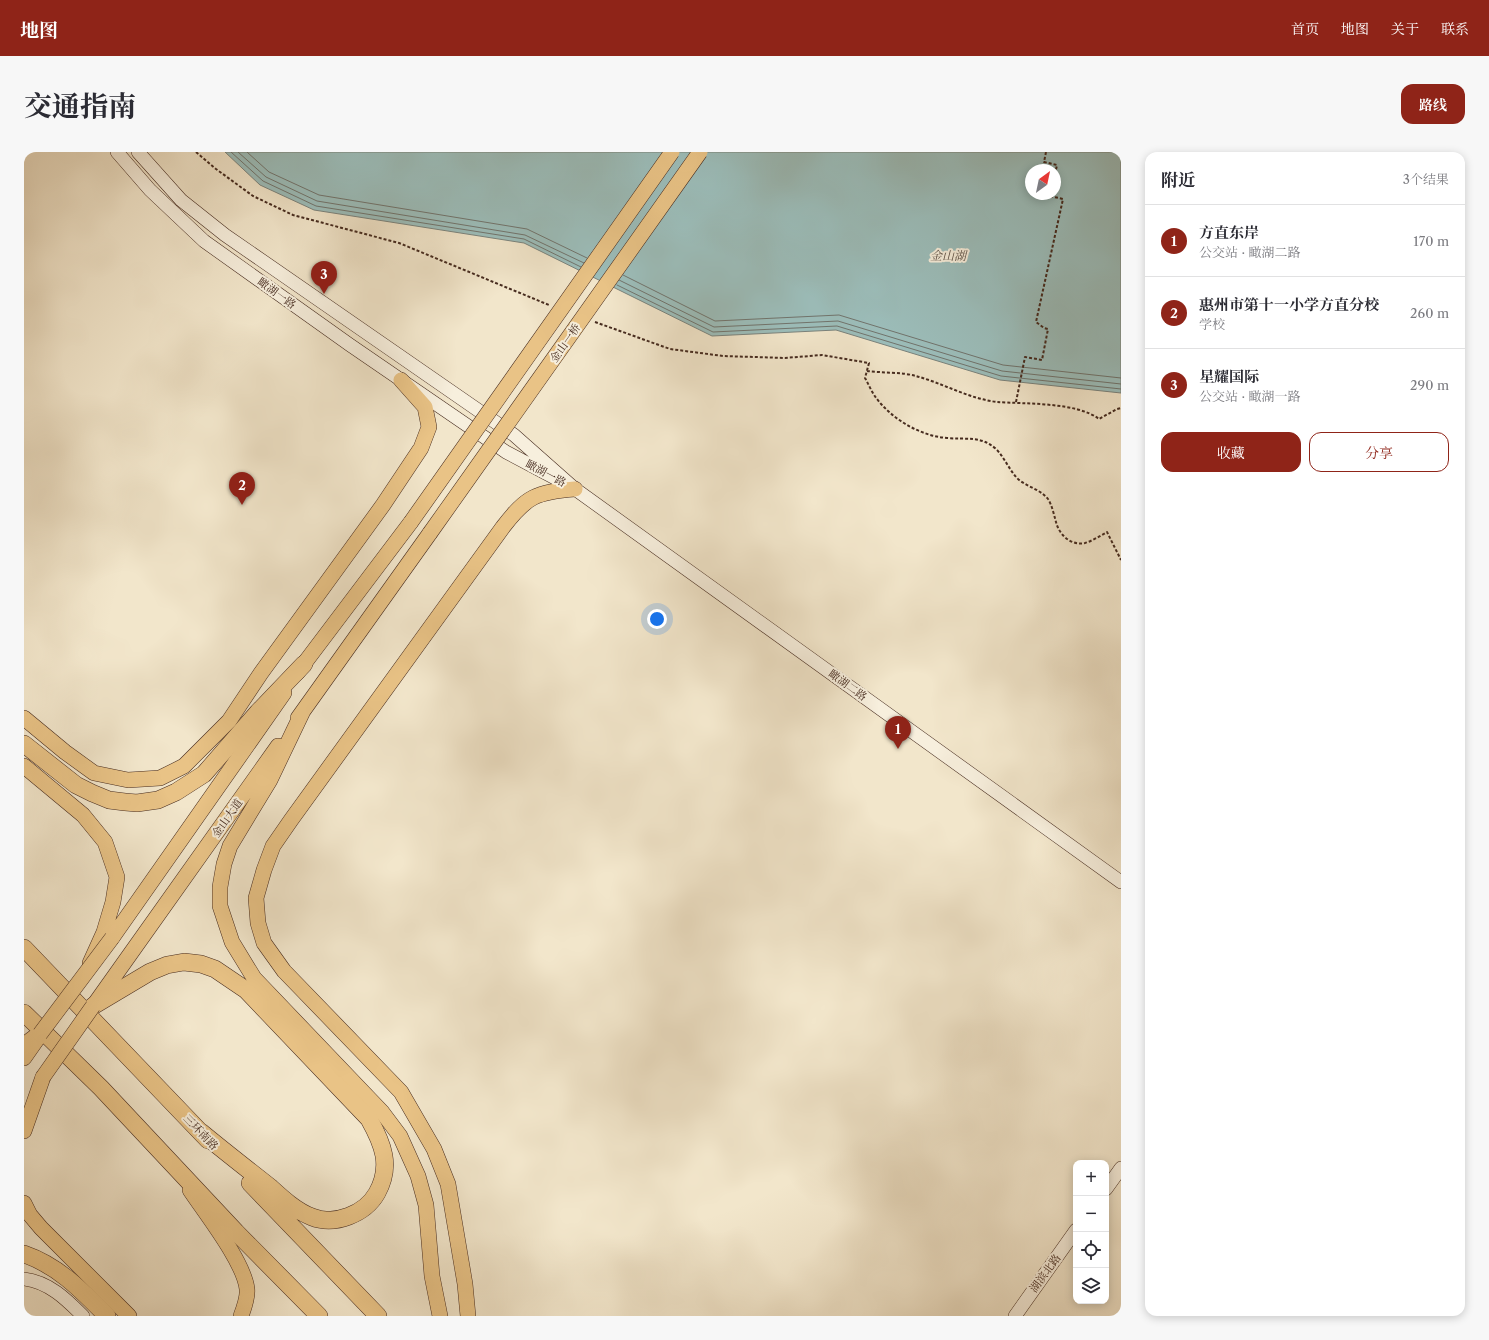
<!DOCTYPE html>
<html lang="zh">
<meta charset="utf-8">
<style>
body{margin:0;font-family:"Libre Caslon Text","Noto Serif SC",serif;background:#f7f7f7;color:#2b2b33}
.controls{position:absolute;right:12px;bottom:12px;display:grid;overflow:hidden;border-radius:8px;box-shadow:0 2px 10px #0003}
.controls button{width:36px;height:36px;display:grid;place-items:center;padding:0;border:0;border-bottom:1px solid #e1e1e2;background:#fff;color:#2b2b33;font:20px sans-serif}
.compass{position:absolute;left:1001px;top:12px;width:36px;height:36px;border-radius:50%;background:#fff;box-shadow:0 2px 10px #0003;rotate:33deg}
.you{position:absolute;left:633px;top:467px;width:14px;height:14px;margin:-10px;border:3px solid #fff;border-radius:50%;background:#1a73e8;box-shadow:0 0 0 6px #1a73e833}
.badge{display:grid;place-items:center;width:26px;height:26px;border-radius:50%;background:#8f2418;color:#fff;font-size:13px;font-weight:700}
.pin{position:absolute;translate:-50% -33px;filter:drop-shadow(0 1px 2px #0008)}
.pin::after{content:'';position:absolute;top:21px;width:14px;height:12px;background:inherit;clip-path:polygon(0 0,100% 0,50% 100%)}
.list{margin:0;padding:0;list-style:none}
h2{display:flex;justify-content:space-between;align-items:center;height:52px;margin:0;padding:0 16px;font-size:17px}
h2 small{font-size:13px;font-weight:400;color:#7c7c81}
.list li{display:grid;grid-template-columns:26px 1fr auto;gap:12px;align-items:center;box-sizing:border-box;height:72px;padding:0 16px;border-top:1px solid #e1e1e2}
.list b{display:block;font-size:15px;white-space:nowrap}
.list p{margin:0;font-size:13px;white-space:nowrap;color:#7c7c81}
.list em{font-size:13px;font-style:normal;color:#7c7c81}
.actions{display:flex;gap:8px;padding:12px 16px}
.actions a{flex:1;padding:9px 0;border:1px solid #8f2418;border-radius:12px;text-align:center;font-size:14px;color:#8f2418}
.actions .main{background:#8f2418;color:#fff}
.icon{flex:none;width:22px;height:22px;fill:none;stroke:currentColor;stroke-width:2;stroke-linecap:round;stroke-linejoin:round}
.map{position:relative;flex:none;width:1097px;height:1164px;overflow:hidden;border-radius:12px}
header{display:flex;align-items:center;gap:24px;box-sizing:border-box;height:56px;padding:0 20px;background:#8f2418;color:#fff}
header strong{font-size:19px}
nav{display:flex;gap:22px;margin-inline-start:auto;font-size:14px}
.intro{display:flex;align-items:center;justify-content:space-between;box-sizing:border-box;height:96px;padding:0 24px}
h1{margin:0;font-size:28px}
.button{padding:10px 18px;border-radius:12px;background:#8f2418;color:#fff;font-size:14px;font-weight:700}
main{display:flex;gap:24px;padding:0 24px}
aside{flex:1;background:#fff;border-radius:12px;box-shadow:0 2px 10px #0003}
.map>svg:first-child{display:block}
</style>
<header>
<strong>地图</strong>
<nav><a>首页</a><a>地图</a><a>关于</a><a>联系</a></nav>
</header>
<div class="intro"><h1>交通指南</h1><a class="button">路线</a></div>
<main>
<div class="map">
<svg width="1097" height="1164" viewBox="0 0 1097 1164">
<rect width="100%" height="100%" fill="#f2e6cb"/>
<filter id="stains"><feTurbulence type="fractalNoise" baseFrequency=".005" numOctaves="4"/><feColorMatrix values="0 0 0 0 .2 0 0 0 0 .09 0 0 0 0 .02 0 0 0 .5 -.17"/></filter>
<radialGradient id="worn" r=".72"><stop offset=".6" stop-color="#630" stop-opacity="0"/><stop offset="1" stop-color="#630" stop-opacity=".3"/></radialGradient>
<!-- water -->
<path fill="#9cbebb" stroke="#7a837d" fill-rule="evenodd" d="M201 0H1097V241L976 228 812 178 688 184 500 91 290 58 236 33ZM1007 18H1031V42H1007Z"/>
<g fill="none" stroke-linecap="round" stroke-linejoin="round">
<!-- shore -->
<path stroke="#71746d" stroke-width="1" d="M207 0 239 29 292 54 500 87 557 115
M214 0 242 25 293 49 501 83 560 111
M223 0 245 20 295 43 503 77 563 106
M599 123 691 169 815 163 979 213 1097 226
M595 128 690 175 814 169 978 219 1097 232
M593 133 689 180 813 174 977 224 1097 237"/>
<defs>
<path id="secondary" d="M93 0 126 38 180 89 326 193 482 300 531 326
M114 0 157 48 201 83 490 283 551 337 1097 730
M1082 1037 1097 1016
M0 1127C25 1130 42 1147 59 1164
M991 1164 1052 1078"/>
<path id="primary" d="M273 521 387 370
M279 559 246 628 206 694 200 712 196 735V754L208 790 230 826 358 960 376 984 394 1024 402 1053 408 1124 416 1164
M0 566 41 600 70 621 104 628 136 626 160 614 205 569 237 521 359 353 397 296 405 275 401 255 377 228
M274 566 406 381
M0 614 59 663 81 690 93 725 89 750 80 780 66 811
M88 786 260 541
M70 853 254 594
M0 906 14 886
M0 979 19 925
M166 1038C182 1062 220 1110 223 1137 224 1145 220 1156 217 1164
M0 1051 6 1063 17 1076 105 1164
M444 1164 441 1132 424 1032 410 997 377 940 260 819 240 791 234 771 232 746 240 718 249 694 267 668 479 375C503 344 512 340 551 337"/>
<path id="highway" d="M0 592 52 633 68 641 85 648 101 650 113 651 134 648 152 640 180 622 234 560 280 512
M0 796 184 988
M69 854 126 820 143 813 160 810 177 812 191 817 222 838 345 967C359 992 368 1014 353 1041 341 1062 311 1074 288 1065 272 1059 258 1046 246 1035 223 1017 200 999 177 980
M0 861 77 936 212 1080 295 1164
M0 894 16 882
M226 1031 354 1164
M0 1102C35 1114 58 1139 83 1164"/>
</defs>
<!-- secondary casing -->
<use href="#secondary" stroke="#462b1f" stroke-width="14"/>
<!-- primary casing -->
<use href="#primary" stroke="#462b1f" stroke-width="16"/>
<!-- highway casing -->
<use href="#highway" stroke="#462b1f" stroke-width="18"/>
<!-- path -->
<path stroke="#462b1f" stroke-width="2" stroke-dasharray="3 2" stroke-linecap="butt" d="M172 0 192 17 229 44 269 63 375 91 525 153
M1022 0 1020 10 1033 13 1031 22
M571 170 646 197 699 204 761 206 798 203 845 211 841 226C845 233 848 241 853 247 869 268 897 284 923 286 943 288 956 283 972 297 981 306 985 318 994 327 1003 335 1016 337 1024 347 1028 353 1030 363 1032 370 1035 382 1046 394 1061 391 1068 389 1076 384 1083 380L1097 408
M843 219C858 221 878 220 892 224 918 231 946 247 973 250 1001 252 1053 250 1075 267L1093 257 1097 256
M992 250 1001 205 1018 208 1024 177 1020 176 1012 170 1039 47 1026 44 1027 42"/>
<!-- secondary -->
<use href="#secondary" stroke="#f7efdd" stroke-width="13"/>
<!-- primary -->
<use href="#primary" stroke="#e9c386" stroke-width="15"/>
<!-- highway -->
<use href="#highway" stroke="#e9c386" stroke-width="17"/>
<defs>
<path id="primary-bridge" d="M387 370 648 0
M406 381 676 0
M16 882 88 786
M19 925 69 854"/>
</defs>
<!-- primary-bridge casing -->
<use href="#primary-bridge" stroke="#462b1f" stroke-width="16" stroke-linecap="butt"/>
<!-- primary-bridge -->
<use href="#primary-bridge" stroke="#e9c386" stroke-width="15"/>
</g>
<g text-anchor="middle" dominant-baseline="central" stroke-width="4" stroke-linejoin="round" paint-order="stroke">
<!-- street labels -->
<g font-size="11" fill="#462b1f" stroke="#f7efdd">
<text transform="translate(253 141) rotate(36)">瞰湖一路</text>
<text transform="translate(541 191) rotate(-55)">金山一桥</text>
<text transform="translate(522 321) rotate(28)">瞰湖一路</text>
<text transform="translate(824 533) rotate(36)">瞰湖二路</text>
<text transform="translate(203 666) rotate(-55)">金山大道</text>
<text transform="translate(177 980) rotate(46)">三环南路</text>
<text transform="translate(1021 1121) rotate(-54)">湖滨北路</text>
</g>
<!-- water labels -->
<g font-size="12" font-style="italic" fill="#5c5046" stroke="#f7efdd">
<text x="924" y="103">金山湖</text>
</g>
</g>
<rect width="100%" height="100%" filter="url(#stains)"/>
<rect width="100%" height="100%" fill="url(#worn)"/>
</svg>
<div class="controls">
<button>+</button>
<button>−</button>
<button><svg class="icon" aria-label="locate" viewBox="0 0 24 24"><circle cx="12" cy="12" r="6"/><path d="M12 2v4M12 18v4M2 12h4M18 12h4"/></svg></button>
<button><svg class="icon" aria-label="layers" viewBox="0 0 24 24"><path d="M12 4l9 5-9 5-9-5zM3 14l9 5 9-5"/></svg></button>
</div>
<svg class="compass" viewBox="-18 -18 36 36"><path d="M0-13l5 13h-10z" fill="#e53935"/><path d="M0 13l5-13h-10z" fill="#7c7c81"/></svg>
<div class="you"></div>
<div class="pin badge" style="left:874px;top:597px">1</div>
<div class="pin badge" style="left:218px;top:353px">2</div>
<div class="pin badge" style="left:300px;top:142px">3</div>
</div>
<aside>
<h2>附近<small>3个结果</small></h2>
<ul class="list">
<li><span class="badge">1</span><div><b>方直东岸</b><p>公交站 · 瞰湖二路</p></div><em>170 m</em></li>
<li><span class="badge">2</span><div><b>惠州市第十一小学方直分校</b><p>学校</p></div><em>260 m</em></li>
<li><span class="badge">3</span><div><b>星耀国际</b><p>公交站 · 瞰湖一路</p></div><em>290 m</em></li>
</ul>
<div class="actions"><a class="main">收藏</a><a>分享</a></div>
</aside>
</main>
